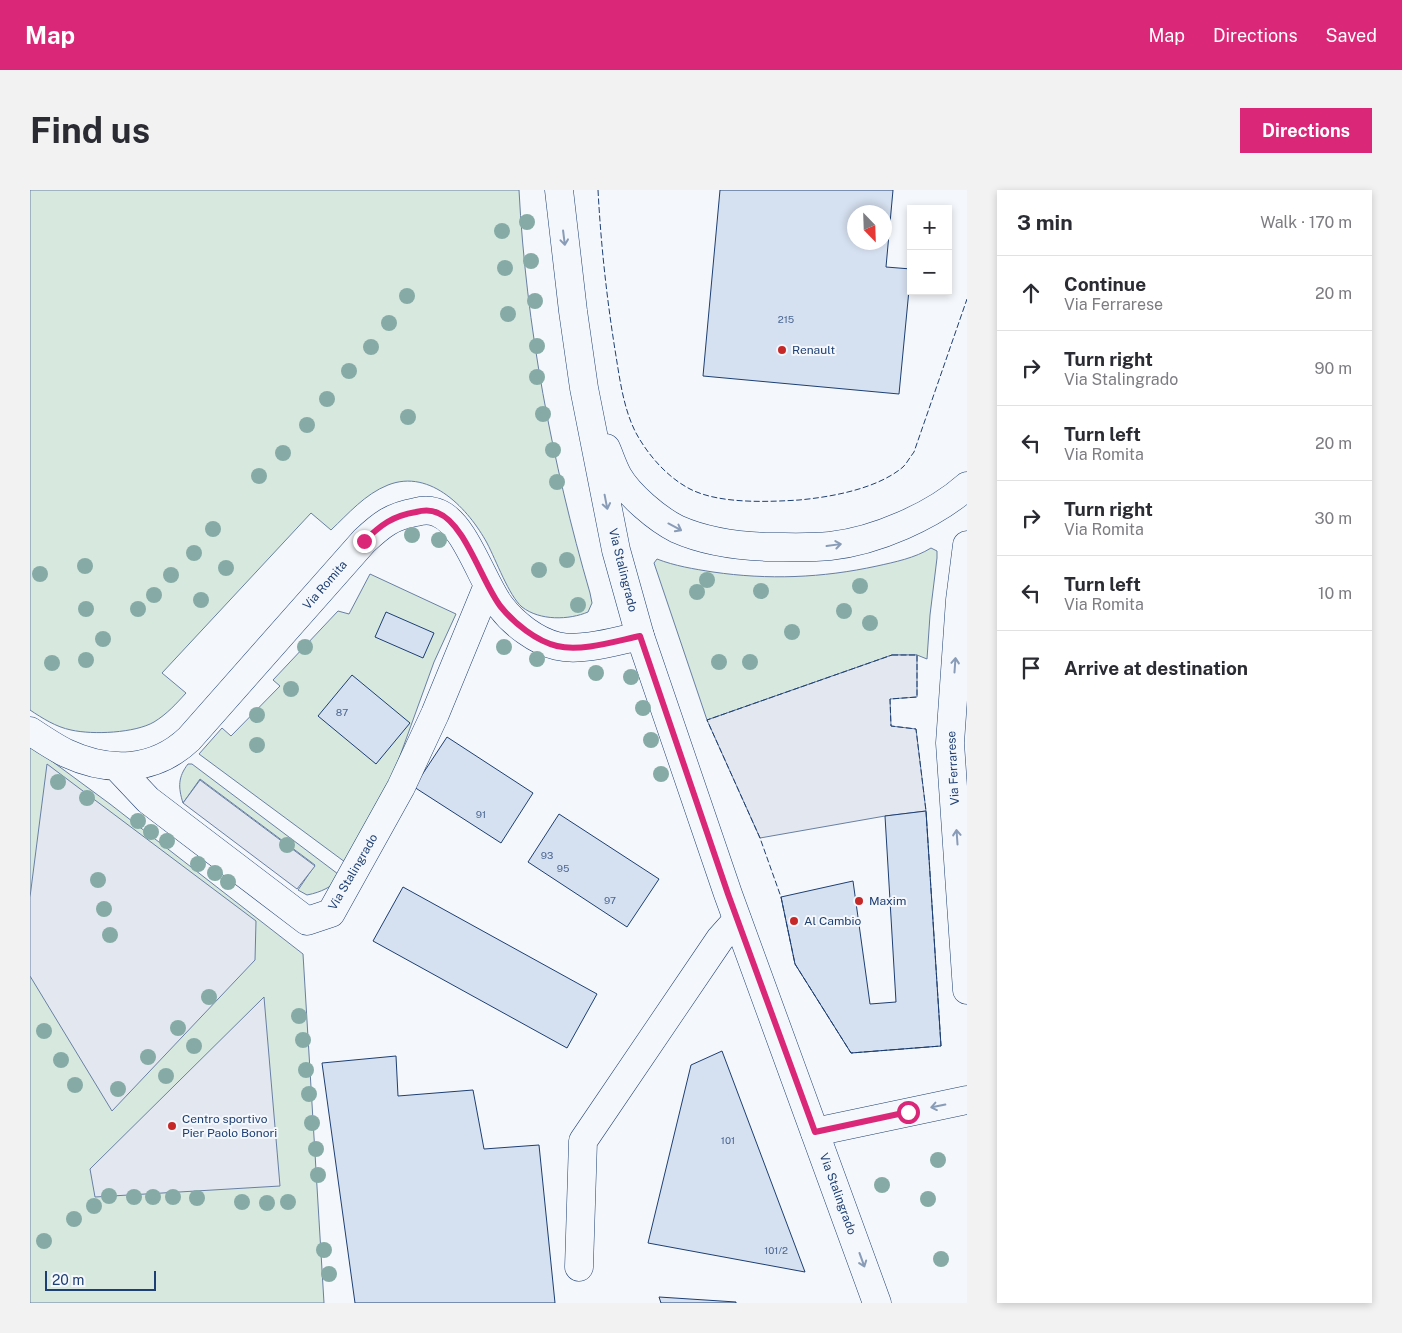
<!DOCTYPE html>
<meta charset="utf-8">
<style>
body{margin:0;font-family:"Public Sans",sans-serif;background:#f2f2f3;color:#2b2b33}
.controls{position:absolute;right:15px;top:15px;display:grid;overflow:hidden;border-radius:0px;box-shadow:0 2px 8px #0003}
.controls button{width:45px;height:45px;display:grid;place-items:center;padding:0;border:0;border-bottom:1px solid #e1e1e2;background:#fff;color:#2b2b33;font:25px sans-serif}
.compass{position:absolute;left:817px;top:15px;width:45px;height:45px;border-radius:50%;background:#fff;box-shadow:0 2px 8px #0003;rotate:157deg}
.scale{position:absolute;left:15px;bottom:12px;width:111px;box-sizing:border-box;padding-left:5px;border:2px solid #1d3f73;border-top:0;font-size:14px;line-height:18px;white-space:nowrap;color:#1d3f73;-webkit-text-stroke:4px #f4f7fb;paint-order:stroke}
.stop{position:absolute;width:15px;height:15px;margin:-11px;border:4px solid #db2777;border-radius:50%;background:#fff}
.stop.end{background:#db2777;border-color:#fff;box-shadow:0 1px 5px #0008}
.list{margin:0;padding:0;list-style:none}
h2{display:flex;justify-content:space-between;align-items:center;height:65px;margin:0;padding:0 20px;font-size:21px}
h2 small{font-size:16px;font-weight:400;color:#7c7c81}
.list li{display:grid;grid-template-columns:32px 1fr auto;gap:15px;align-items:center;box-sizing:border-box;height:75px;padding:0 20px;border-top:1px solid #e1e1e2}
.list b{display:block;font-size:19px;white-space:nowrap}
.list p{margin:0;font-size:16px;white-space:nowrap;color:#7c7c81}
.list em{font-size:16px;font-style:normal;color:#7c7c81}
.icon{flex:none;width:28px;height:28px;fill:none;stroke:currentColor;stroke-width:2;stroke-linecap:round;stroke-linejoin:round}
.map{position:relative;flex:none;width:937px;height:1113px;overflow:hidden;border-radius:0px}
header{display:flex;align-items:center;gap:30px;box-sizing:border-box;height:70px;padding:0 25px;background:#db2777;color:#fff}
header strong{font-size:24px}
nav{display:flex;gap:28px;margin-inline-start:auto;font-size:18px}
.intro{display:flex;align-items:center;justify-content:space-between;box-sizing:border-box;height:120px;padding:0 30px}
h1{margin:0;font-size:35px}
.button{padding:12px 22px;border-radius:0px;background:#db2777;color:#fff;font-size:18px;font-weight:700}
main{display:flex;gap:30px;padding:0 30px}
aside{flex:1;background:#fff;border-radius:0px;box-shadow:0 2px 8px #0003}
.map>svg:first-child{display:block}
</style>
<header>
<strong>Map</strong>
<nav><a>Map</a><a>Directions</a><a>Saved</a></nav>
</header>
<div class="intro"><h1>Find us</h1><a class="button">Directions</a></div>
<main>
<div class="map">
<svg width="937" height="1113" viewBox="0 0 937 1113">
<rect width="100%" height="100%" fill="#f4f7fb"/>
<!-- green -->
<path fill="#d7e8df" stroke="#687fa3" d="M0 0H489C496 136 522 272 560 403L562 413 558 422C539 430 510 431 492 417 479 406 466 370 457 353 439 320 401 278 358 295 335 304 318 324 301 340L281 323 132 483 156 503C146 514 137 524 124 532 105 543 63 545 41 540 26 537 12 528 0 520Z
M901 358 907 361V368L900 425 897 469 887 465H862L677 530 624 373 627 369C645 376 664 379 683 382 738 390 792 388 847 376 865 372 885 368 901 358Z
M340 384 426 424 404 472 358 599 319 675 169 564 192 538 201 546 250 496 243 490 308 421 319 424Z
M0 555 80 614 273 764 294 1113H0Z
M158 574H162L312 687C301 697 292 702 277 705L268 700 285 675 170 589 153 613C148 597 148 587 158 574Z"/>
<!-- parking -->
<path fill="#e3e8f0" stroke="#687fa3" d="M862 465H887V507L860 509 861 536 886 539 896 621 855 626 730 648 677 530Z
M17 574 226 731 225 770 82 921 0 786V707Z
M170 590 285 676 267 699 153 613Z
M234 807 250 996 65 1007 60 979Z"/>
<!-- building -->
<path fill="#d5e0f0" stroke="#1d3f73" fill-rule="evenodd" d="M690 0H863L856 77 881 79 869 204 673 186ZM824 22H854V52H824Z
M356 422 404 443 393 468 345 447Z
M322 485 380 533 346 574 288 526Z
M417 547 503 603 471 653 384 597Z
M896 621 911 856 821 863 765 774 751 707 823 691 840 814 866 812 855 626Z
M529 624 629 689 597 737 498 672Z
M373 697 567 804 537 858 343 751Z
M692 861 775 1082 618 1053 661 875Z
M366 866 368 906 443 900 454 959 509 955 525 1113H325L292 873Z
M629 1107 706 1112V1113H631Z"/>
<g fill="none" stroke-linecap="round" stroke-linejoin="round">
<defs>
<path id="minor" d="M0 541C12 549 24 557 36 563 79 583 124 582 159 549L334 351C351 335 362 326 386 322 393 320 402 320 408 323 435 333 453 394 471 417 484 434 506 451 527 456 551 462 586 451 610 446
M86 576 118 610 277 731 301 723 371 597 405 524 458 395
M785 942 937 910
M549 1077 553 951 690 749 707 730"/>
<path id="major" d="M529 0 543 121 554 198 586 360 610 446 698 704 847 1113
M576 258C580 267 583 277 588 286 599 305 627 329 647 339 676 352 708 356 739 357 759 357 780 358 800 356 846 351 903 326 937 296
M937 355 930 410 920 553 937 800"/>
</defs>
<!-- minor casing -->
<use href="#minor" stroke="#1d3f73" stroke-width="29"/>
<!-- major casing -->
<use href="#major" stroke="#1d3f73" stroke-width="29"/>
<!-- minor -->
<use href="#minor" stroke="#f4f7fb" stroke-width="28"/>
<!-- major -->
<use href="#major" stroke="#f4f7fb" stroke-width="28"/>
<!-- fence -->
<path stroke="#1d3f73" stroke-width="1" stroke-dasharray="6 2.5" stroke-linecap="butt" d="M568 0C571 56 577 111 586 166 590 191 594 220 606 243 618 265 637 287 660 299 689 314 737 312 769 310 801 307 847 299 873 277 877 273 880 267 884 262L937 109
M862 465H887V507L860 509 861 536 886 539 896 621 911 856 821 863 765 774 751 707 730 648 677 530Z"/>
</g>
<!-- trees -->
<g fill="#86aba6">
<circle cx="497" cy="32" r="8"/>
<circle cx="472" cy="41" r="8"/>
<circle cx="501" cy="71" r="8"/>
<circle cx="475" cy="78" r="8"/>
<circle cx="377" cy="106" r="8"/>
<circle cx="505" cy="111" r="8"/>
<circle cx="478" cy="124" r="8"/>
<circle cx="359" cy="133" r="8"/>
<circle cx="507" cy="156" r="8"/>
<circle cx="341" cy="157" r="8"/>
<circle cx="319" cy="181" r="8"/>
<circle cx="507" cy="187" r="8"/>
<circle cx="297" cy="209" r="8"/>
<circle cx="513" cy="224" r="8"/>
<circle cx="378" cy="227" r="8"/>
<circle cx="277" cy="235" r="8"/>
<circle cx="523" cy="260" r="8"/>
<circle cx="253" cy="263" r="8"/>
<circle cx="229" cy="286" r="8"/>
<circle cx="527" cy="292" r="8"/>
<circle cx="183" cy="339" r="8"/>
<circle cx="382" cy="345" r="8"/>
<circle cx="409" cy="350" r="8"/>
<circle cx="164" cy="363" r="8"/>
<circle cx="537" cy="370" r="8"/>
<circle cx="55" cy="376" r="8"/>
<circle cx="196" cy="378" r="8"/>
<circle cx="509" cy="380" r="8"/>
<circle cx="10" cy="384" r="8"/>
<circle cx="141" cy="385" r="8"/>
<circle cx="677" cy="390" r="8"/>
<circle cx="830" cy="396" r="8"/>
<circle cx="731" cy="401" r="8"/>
<circle cx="667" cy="402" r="8"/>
<circle cx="124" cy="405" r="8"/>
<circle cx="171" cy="410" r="8"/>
<circle cx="548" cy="415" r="8"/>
<circle cx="56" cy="419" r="8"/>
<circle cx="108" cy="419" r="8"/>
<circle cx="814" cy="421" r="8"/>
<circle cx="840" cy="433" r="8"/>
<circle cx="762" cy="442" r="8"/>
<circle cx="73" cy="449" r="8"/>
<circle cx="275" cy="457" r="8"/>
<circle cx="474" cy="457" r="8"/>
<circle cx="507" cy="469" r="8"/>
<circle cx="56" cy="470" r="8"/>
<circle cx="689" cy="472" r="8"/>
<circle cx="720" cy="472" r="8"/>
<circle cx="22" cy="473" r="8"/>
<circle cx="566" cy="483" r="8"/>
<circle cx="601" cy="487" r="8"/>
<circle cx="261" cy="499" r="8"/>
<circle cx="613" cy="518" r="8"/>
<circle cx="227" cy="525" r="8"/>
<circle cx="621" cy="550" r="8"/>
<circle cx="227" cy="555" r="8"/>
<circle cx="631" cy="584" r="8"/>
<circle cx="28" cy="592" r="8"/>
<circle cx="57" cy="608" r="8"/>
<circle cx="108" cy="631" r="8"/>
<circle cx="121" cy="642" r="8"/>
<circle cx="137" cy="651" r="8"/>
<circle cx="257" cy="655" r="8"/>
<circle cx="168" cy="674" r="8"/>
<circle cx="185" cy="683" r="8"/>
<circle cx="68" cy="690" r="8"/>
<circle cx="198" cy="692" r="8"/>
<circle cx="74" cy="719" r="8"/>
<circle cx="80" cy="745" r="8"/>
<circle cx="179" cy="807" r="8"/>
<circle cx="269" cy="826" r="8"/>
<circle cx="148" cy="838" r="8"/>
<circle cx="14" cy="841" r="8"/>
<circle cx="273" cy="850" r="8"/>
<circle cx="164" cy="856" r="8"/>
<circle cx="118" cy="867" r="8"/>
<circle cx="31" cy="870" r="8"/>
<circle cx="276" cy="880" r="8"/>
<circle cx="136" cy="886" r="8"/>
<circle cx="45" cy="895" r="8"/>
<circle cx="88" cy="899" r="8"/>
<circle cx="279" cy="904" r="8"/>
<circle cx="282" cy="933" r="8"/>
<circle cx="286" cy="959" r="8"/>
<circle cx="908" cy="970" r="8"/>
<circle cx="288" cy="985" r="8"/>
<circle cx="852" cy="995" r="8"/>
<circle cx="79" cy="1006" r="8"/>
<circle cx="104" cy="1007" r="8"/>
<circle cx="123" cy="1007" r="8"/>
<circle cx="143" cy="1007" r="8"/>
<circle cx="167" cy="1008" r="8"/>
<circle cx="898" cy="1009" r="8"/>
<circle cx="212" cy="1012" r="8"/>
<circle cx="258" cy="1012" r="8"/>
<circle cx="237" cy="1013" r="8"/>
<circle cx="64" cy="1016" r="8"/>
<circle cx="44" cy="1029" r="8"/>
<circle cx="14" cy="1051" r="8"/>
<circle cx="294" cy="1060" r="8"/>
<circle cx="911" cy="1069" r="8"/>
<circle cx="299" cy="1084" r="8"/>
</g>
<!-- one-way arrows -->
<defs><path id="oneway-shaft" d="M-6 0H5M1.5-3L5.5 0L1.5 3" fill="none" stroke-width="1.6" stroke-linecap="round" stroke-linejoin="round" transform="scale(1.25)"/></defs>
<g stroke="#889bb7">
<use href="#oneway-shaft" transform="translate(534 48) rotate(83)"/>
<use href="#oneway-shaft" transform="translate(576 312) rotate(79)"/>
<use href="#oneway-shaft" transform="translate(645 337) rotate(28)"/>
<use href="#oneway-shaft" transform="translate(804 355) rotate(-8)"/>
<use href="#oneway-shaft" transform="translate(925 475) rotate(-86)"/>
<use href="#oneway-shaft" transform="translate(927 647) rotate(-94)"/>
<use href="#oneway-shaft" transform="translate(908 916) rotate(169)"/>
<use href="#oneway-shaft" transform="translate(832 1070) rotate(70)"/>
</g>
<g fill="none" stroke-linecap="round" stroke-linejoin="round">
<!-- route -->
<path stroke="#db2777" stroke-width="6" d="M334 351C351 335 362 326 386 322 393 320 402 320 408 323 435 333 453 395 471 417 484 433 506 451 527 456 551 462 586 451 610 446L698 704 785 942 878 922"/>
</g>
<!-- markers -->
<g fill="#c62828" stroke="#f4f7fb" stroke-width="2">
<circle cx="752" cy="160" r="5"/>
<circle cx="829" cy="711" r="5"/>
<circle cx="764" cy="731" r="5"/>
<circle cx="142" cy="936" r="5"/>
</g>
<g text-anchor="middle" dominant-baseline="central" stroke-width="4" stroke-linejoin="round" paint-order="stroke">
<!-- number labels -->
<g font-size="10" fill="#4b6792">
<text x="756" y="129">215</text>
<text x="312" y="522">87</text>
<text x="451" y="624">91</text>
<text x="517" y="665">93</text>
<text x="533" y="678">95</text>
<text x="580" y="710">97</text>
<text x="698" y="950">101</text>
<text x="746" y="1060">101/2</text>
</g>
<!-- poi labels -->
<g font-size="12" fill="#1d3f73" stroke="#f4f7fb" text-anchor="start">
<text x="762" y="160">Renault</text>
<text x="839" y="711">Maxim</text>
<text x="774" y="731">Al Cambio</text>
<text x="152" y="929">Centro sportivo<tspan x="152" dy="14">Pier Paolo Bonori</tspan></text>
</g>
<!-- street labels -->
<g font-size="12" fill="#1d3f73" stroke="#f4f7fb">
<text transform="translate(593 380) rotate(76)">Via Stalingrado</text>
<text transform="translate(295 395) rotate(-49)">Via Romita</text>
<text transform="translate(923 578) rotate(-93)">Via Ferrarese</text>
<text transform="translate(323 682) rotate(-60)">Via Stalingrado</text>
<text transform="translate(808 1004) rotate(70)">Via Stalingrado</text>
</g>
</g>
</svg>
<div class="controls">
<button>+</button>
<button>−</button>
</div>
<svg class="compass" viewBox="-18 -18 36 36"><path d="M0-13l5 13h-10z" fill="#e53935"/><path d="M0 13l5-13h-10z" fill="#7c7c81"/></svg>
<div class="scale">20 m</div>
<div class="stop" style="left:878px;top:922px"></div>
<div class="stop end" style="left:334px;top:351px"></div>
</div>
<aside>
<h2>3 min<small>Walk · 170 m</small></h2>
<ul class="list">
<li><svg class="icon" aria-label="ahead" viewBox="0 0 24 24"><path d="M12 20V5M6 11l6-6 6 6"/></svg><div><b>Continue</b><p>Via Ferrarese</p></div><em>20 m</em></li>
<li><svg class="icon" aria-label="right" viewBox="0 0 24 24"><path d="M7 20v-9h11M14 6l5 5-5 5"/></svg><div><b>Turn right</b><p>Via Stalingrado</p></div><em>90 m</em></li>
<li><svg class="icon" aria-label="left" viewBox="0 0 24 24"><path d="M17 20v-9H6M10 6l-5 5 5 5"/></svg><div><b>Turn left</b><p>Via Romita</p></div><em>20 m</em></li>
<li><svg class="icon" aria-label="right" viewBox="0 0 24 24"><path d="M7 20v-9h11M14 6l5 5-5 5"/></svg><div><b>Turn right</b><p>Via Romita</p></div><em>30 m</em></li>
<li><svg class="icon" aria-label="left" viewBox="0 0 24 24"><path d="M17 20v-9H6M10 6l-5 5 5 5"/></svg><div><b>Turn left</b><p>Via Romita</p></div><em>10 m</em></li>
<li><svg class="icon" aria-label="arrive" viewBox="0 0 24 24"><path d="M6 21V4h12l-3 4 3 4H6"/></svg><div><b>Arrive at destination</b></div></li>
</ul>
</aside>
</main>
